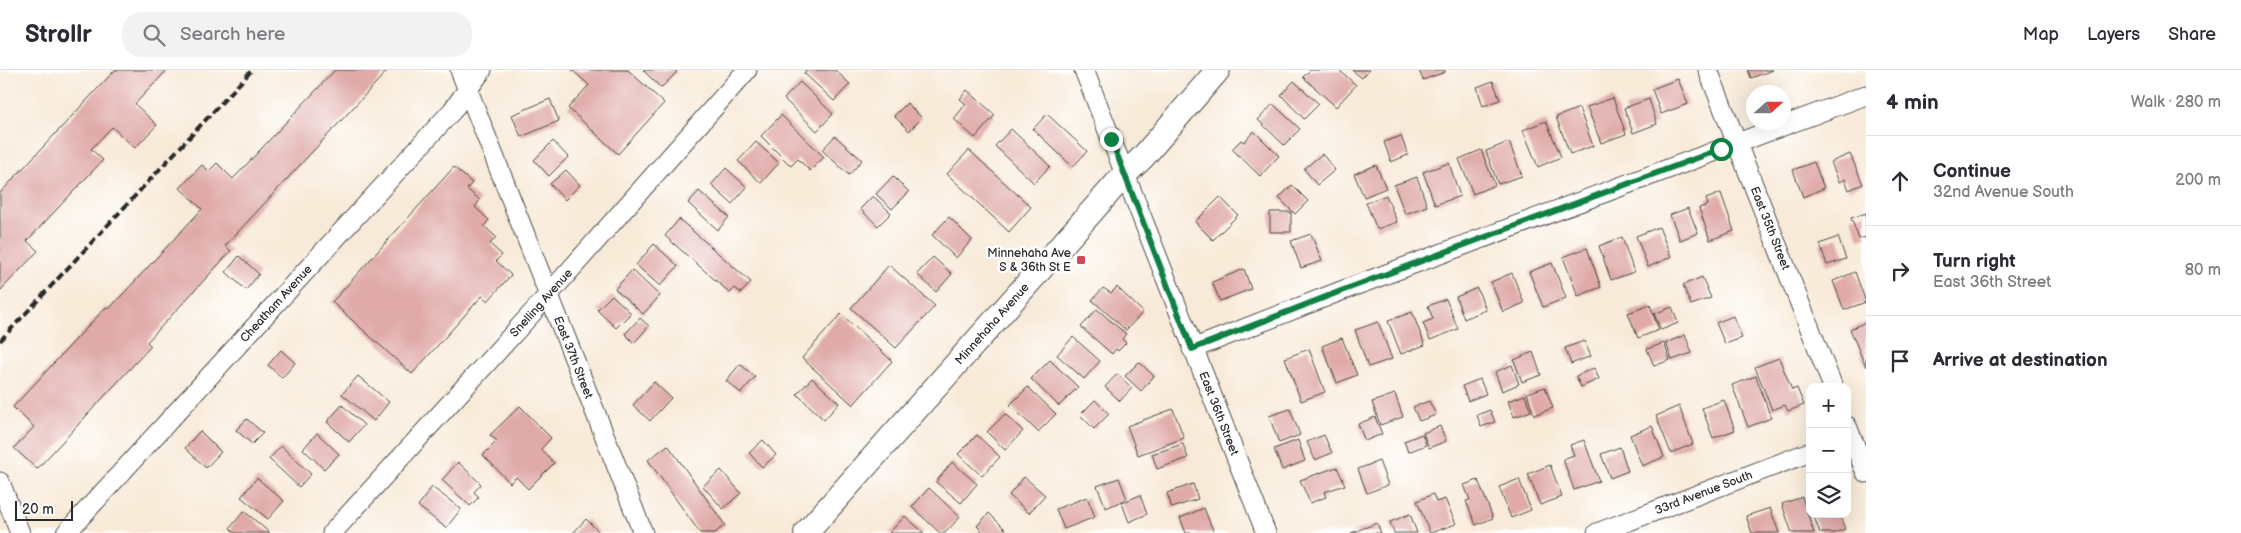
<!DOCTYPE html>
<meta charset="utf-8">
<style>
body{margin:0;font-family:"Balsamiq Sans",sans-serif;background:#f2f2f3;color:#2b2b33}
.controls{position:absolute;right:15px;bottom:15px;display:grid;overflow:hidden;border-radius:10px;box-shadow:0 5px 20px #0002}
.controls button{width:45px;height:45px;display:grid;place-items:center;padding:0;border:0;border-bottom:1px solid #e1e1e2;background:#fff;color:#2b2b33;font:25px sans-serif}
.compass{position:absolute;left:1746px;top:15px;width:45px;height:45px;border-radius:50%;background:#fff;box-shadow:0 5px 20px #0002;rotate:69deg}
.scale{position:absolute;left:15px;bottom:12px;width:58px;box-sizing:border-box;padding-left:5px;border:2px solid #2b2b2b;border-top:0;font-size:14px;line-height:18px;white-space:nowrap;color:#2b2b2b;-webkit-text-stroke:4px #fff;paint-order:stroke}
.stop{position:absolute;width:15px;height:15px;margin:-11px;border:4px solid #0b8043;border-radius:50%;background:#fff}
.stop.end{background:#0b8043;border-color:#fff;box-shadow:0 1px 5px #0008}
.list{margin:0;padding:0;list-style:none}
h2{display:flex;justify-content:space-between;align-items:center;height:65px;margin:0;padding:0 20px;font-size:21px}
h2 small{font-size:16px;font-weight:400;color:#7c7c81}
.list li{display:grid;grid-template-columns:32px 1fr auto;gap:15px;align-items:center;box-sizing:border-box;height:90px;padding:0 20px;border-top:1px solid #e1e1e2}
.list b{display:block;font-size:19px;white-space:nowrap}
.list p{margin:0;font-size:16px;white-space:nowrap;color:#7c7c81}
.list em{font-size:16px;font-style:normal;color:#7c7c81}
.icon{flex:none;width:28px;height:28px;fill:none;stroke:currentColor;stroke-width:2;stroke-linecap:round;stroke-linejoin:round}
.map{position:relative;flex:none;width:1866px;height:463px;overflow:hidden}
header{display:flex;align-items:center;gap:30px;box-sizing:border-box;height:70px;padding:0 25px;background:#fff;border-bottom:1px solid #e1e1e2}
header strong{font-size:24px}
nav{display:flex;gap:28px;margin-inline-start:auto;font-size:18px}
.search{width:350px;height:45px;background:#f2f2f3;display:flex;align-items:center;gap:12px;box-sizing:border-box;padding:0 18px;border-radius:20px;color:#7c7c81;font-size:19px}
main{display:flex}
aside{flex:1;background:#fff}
.map>svg:first-child{display:block}
</style>
<header>
<strong>Strollr</strong>
<div class="search"><svg class="icon" aria-label="search" viewBox="0 0 24 24"><circle cx="10" cy="10" r="6"/><path d="M15 15l6 6"/></svg>Search here</div>
<nav><a>Map</a><a>Layers</a><a>Share</a></nav>
</header>
<main>
<div class="map">
<svg width="1866" height="463" viewBox="0 0 1866 463">
<rect width="100%" height="100%" fill="#fff"/>
<filter id="ink" filterUnits="userSpaceOnUse"><feTurbulence type="fractalNoise" baseFrequency=".02" numOctaves="2"/><feDisplacementMap in="SourceGraphic" scale="10" xChannelSelector="R" yChannelSelector="G"/><feConvolveMatrix kernelMatrix="1 2 1 2 8 2 1 2 1" color-interpolation-filters="sRGB"/></filter>
<filter id="wash" filterUnits="userSpaceOnUse"><feTurbulence type="fractalNoise" baseFrequency=".0096" numOctaves="4" result="noise"/><feDisplacementMap in="SourceGraphic" scale="20" xChannelSelector="R" yChannelSelector="G"/><feGaussianBlur stdDeviation="1.12" result="paint"/><feColorMatrix in="noise" values="0 0 0 0 0 0 0 0 0 0 0 0 0 0 0 0 0 1.4 0 .05"/><feComposite in="paint" operator="in"/></filter>
<g filter="url(#wash)">
<rect width="100%" height="100%" fill="#f8ead8"/>
<g id="blocks">
<!-- building -->
<path fill="#dfaaa8" d="M115 0H167L135 34 157 55 135 78 112 57 91 79 103 90 27 171 38 181 0 221V123Z
M335 0H388L225 176 231 181 147 272 151 276 37 399 14 378 34 357 13 337 106 237 109 239 202 139 180 118 202 95 209 101 217 93 233 109Z
M572 0H628L664 33 618 84 568 38 589 15Z
M643 0H674L677 2 661 18Z
M806 0H835L850 14 834 31 804 3Z
M1310 0H1339L1356 15 1336 37 1303 7Z
M1352 0H1369L1362 8Z
M1419 0H1445V2L1423 10Z
M1748 0H1773L1751 8Z
M1678 9 1688 34 1661 44 1652 19Z
M1294 11 1319 34 1304 49 1281 25Z
M1493 11 1500 30 1483 36 1477 17Z
M800 12 833 44 817 61 784 29Z
M967 20 995 45 975 68 954 49 966 34 960 29Z
M1613 28 1626 64 1601 73 1587 37Z
M550 29 559 51 521 67 512 45Z
M1649 29 1657 54 1633 63 1624 38Z
M907 33 922 48 909 61 894 46Z
M1273 34 1300 59 1284 75 1258 50Z
M1579 38 1593 76 1570 84 1556 47Z
M1047 44 1087 81 1073 97 1033 59Z
M781 45 824 87 810 101 798 89 791 96 761 66Z
M1546 51 1561 87 1538 97 1523 60Z
M1011 59 1050 96 1034 113 995 76Z
M1254 61 1279 86 1260 106 1232 79 1241 70 1244 72Z
M835 66 862 90 849 105 822 80Z
M1401 66 1408 85 1391 92 1384 72Z
M553 71 568 87 549 106 534 90Z
M756 72 779 93 761 113 738 91Z
M1509 72 1522 106 1498 114 1486 81Z
M969 80 1031 137 1009 162 947 104Z
M1481 80 1495 115 1473 124 1459 89Z
M1322 84 1335 100 1317 115 1304 99Z
M1850 84 1863 114 1849 120 1845 109 1839 112 1831 92Z
M1814 92 1824 118 1803 127 1793 100Z
M1449 93 1460 126 1435 135 1423 102Z
M1376 95 1386 118 1364 127 1354 104Z
M454 97 472 113 467 119 480 130 475 137 489 150 484 156 496 167 490 174 502 185 496 191 511 205 488 231 482 226 412 304 332 232Z
M726 98 747 117 732 134 711 115Z
M566 100 580 115 565 130 550 114Z
M893 106 909 122 892 139 876 124Z
M1417 107 1427 136 1405 144 1394 115Z
M1292 115 1308 131 1295 144 1279 128Z
M699 121 729 147 718 160 688 133Z
M1721 123 1734 161 1710 170 1699 138 1708 135 1706 129Z
M1386 125 1397 152 1377 159 1366 133Z
M873 126 891 143 878 156 860 139Z
M1220 127 1238 145 1213 170 1195 152Z
M1688 138 1698 163 1680 170 1670 145Z
M1270 142H1291V162H1270Z
M1866 143V167L1859 169 1851 148Z
M949 147 972 170 956 188 932 165Z
M679 149 751 212 741 223 735 218 730 223 665 166Z
M1659 157 1671 187 1648 197 1636 166Z
M1311 164 1322 191 1301 198 1291 171Z
M1622 167 1634 202 1611 210 1599 176Z
M1838 167 1846 189 1827 195 1820 174Z
M654 174 678 196 660 216 636 195Z
M1587 178 1601 217 1578 226 1563 187Z
M239 186 259 204 246 220 226 202Z
M933 187 952 204 936 222 917 204Z
M1552 193 1566 228 1543 237 1529 202Z
M889 195 935 236 896 278 851 238Z
M1244 199 1251 219 1220 231 1212 212Z
M632 200 660 226 643 244 615 219Z
M1855 202 1866 232 1844 240 1833 211Z
M1512 203 1524 233 1503 242 1491 212Z
M1702 207 1711 228 1691 235 1683 215Z
M1117 217 1143 242 1126 260 1092 230 1103 218 1111 223Z
M1477 218 1486 240 1464 249 1456 227Z
M612 225 631 243 616 258 597 240Z
M1446 229 1458 259 1430 270 1423 253 1433 249 1428 236Z
M1650 235 1659 260 1638 268 1628 243Z
M1672 237 1678 253 1661 260 1654 244Z
M1097 239 1126 264 1122 269 1126 273 1118 281 1116 279 1112 284 1081 257Z
M1412 242 1425 275 1401 284 1388 251Z
M841 244 892 291 853 335 802 288Z
M1733 246 1742 268 1725 274 1716 253Z
M640 248 649 256 634 273 625 264Z
M1378 252 1392 289 1368 297 1355 260Z
M1866 252V297L1850 259Z
M1685 265 1692 283 1672 290 1666 273Z
M1073 267 1100 291 1084 309 1057 285Z
M1342 268 1357 305 1337 313 1322 276Z
M1584 271 1591 286 1571 294 1565 278Z
M1664 273 1670 290 1654 296 1647 279Z
M1309 279 1325 322 1301 331 1285 288Z
M281 280 295 293 282 308 268 295Z
M1533 282 1541 305 1522 312 1514 290Z
M1779 288 1792 320 1797 318 1804 335 1788 341 1785 335 1772 340 1755 297Z
M1050 290 1078 317 1059 336 1031 309Z
M1139 292 1154 306 1141 321 1125 306Z
M740 294 755 307 741 323 726 311Z
M1512 295 1519 314 1502 321 1495 302Z
M1594 298 1599 309 1581 317 1576 306Z
M1117 304 1132 318 1120 331 1105 317Z
M358 306 389 332 374 351 342 324Z
M1756 306 1771 348 1748 357 1732 315Z
M812 308 839 333 824 350 797 324Z
M1480 309 1486 324 1468 331 1462 316Z
M654 312 671 328 650 351 633 335Z
M1028 317 1056 344 1038 362 1010 335Z
M1545 317 1553 338 1534 345 1527 323Z
M1395 324 1403 347 1380 355 1372 332Z
M1525 325 1531 341 1514 347 1508 331Z
M1095 330 1109 344 1094 359 1080 345Z
M1724 330 1735 360 1713 368 1702 338Z
M1429 331 1436 345 1419 351 1413 337Z
M342 335 364 355 349 372 327 352Z
M520 336 551 368 541 379 554 393 528 419 516 407 510 413 483 385 497 371 490 365Z
M1679 336 1693 374 1671 383 1656 346Z
M1173 339 1184 368 1138 385 1127 356Z
M1290 339 1300 365 1279 373 1269 346Z
M1490 340 1495 352 1481 357 1477 345Z
M1005 344 1023 361 1005 380 987 362Z
M1375 347 1382 364 1365 371 1358 354Z
M247 349 263 363 252 374 236 360Z
M1440 356 1446 371 1429 378 1423 363Z
M1652 356 1664 387 1642 396 1630 365Z
M200 361 221 382 206 398 185 378Z
M317 363 339 384 324 399 303 379Z
M1422 364 1426 375 1408 382 1404 371Z
M977 365 1000 387 982 406 958 384Z
M1324 365 1332 383 1315 390 1307 372Z
M763 370 776 385 762 397 749 383Z
M1298 370 1305 391 1282 400 1274 379Z
M1584 370 1599 411 1574 420 1563 389 1574 385 1570 375Z
M1183 374 1188 388 1157 399 1152 384Z
M668 375 725 455 715 463H700L648 390Z
M281 376 311 404 299 417 269 389Z
M1620 377 1628 401 1610 408 1601 384Z
M1379 391 1388 415 1367 423 1358 399Z
M458 392 481 414 474 422 479 427 470 436 442 410Z
M952 392 977 414 961 433 936 412Z
M1550 395 1562 427 1540 435 1528 404Z
M1337 397 1345 415 1324 422 1326 427 1310 433 1300 410Z
M721 400 741 423 723 439 703 416Z
M1024 407 1045 425 1029 443 1009 425Z
M257 408 284 431 268 449 241 427Z
M1119 408 1127 429 1106 438 1097 416Z
M1519 409 1531 440 1511 448 1499 417Z
M1478 410 1493 448 1476 455 1466 431 1470 430 1464 415Z
M1193 414 1198 429 1172 438 1167 423Z
M432 417 461 439 446 458 418 436Z
M929 418 960 447 945 463H940L912 437Z
M1433 424 1436 432 1445 429 1456 454 1430 463 1417 431Z
M1140 425 1147 444 1129 452 1122 433Z
M1087 427 1095 447 1064 459 1056 439Z
M1802 427 1814 463H1792L1782 434Z
M1204 438 1214 463H1186L1180 448Z
M1770 438 1779 463H1752L1746 446Z
M244 441 270 463H235L230 458Z
M989 443 1007 461 1004 463H984L977 456Z
M1410 444 1417 463H1394L1390 452Z
M1813 444H1839L1845 459 1835 463H1820Z
M905 446 924 463H889Z
M586 449 600 463H573Z
M1377 453 1381 463H1351Z"/>
</g>
</g>
<g filter="url(#ink)">
<use href="#blocks" fill-opacity="0" stroke="#4a4845" stroke-width="1"/>
<g fill="none" stroke-linecap="round" stroke-linejoin="round">
<defs>
<g id="minor">
<path id="s1" d="M460 0 643 463"/>
<path id="s2" d="M1084 0 1266 463"/>
<path id="s3" d="M1708 0 1833 317"/>
<path d="M1192 279 1341 221 1866 25"/>
<path d="M1847 356 1866 403"/>
<path d="M0 412 20 463"/>
<path id="s4" d="M66 463 452 41 482 0"/>
<path id="s5" d="M332 463 534 241 747 0"/>
<path id="s6" d="M1597 463 1810 382"/>
</g>
<g id="major">
<path id="s7" d="M806 463 1125 104 1143 87 1218 0"/>
</g>
</defs>
<!-- minor casing -->
<use href="#minor" stroke="#4a4845" stroke-width="21"/>
<!-- major casing -->
<use href="#major" stroke="#4a4845" stroke-width="26"/>
<!-- minor -->
<use href="#minor" stroke="#fff" stroke-width="19"/>
<!-- major -->
<use href="#major" stroke="#fff" stroke-width="24"/>
<!-- rail -->
<path stroke="#2b2b2b" stroke-width="4" stroke-dasharray="8 4" stroke-linecap="butt" d="M0 271 252 0"/>
</g>
</g>
<g fill="none" stroke-linecap="round" stroke-linejoin="round" filter="url(#ink)">
<!-- route -->
<path stroke="#0b8043" stroke-width="6" d="M1111 69 1192 279 1341 221 1721 79"/>
</g>
<!-- markers -->
<rect fill="#d1495b" stroke="#fff" stroke-width="2" x="1076" y="185" width="10" height="10" rx="2.5"/>
<g text-anchor="middle" dominant-baseline="central" stroke-width="5" stroke-linejoin="round" paint-order="stroke">
<!-- street labels -->
<g font-size="12" fill="#2b2b2b" stroke="#fff">
<text stroke="none"><textPath href="#s3" startOffset="170">East 35th Street</textPath></text>
<text stroke="none"><textPath href="#s4" startOffset="311">Cheatham Avenue</textPath></text>
<text stroke="none"><textPath href="#s5" startOffset="311">Snelling Avenue</textPath></text>
<text stroke="none"><textPath href="#s7" startOffset="280">Minnehaha Avenue</textPath></text>
<text stroke="none"><textPath href="#s1" startOffset="309">East 37th Street</textPath></text>
<text stroke="none"><textPath href="#s2" startOffset="369">East 36th Street</textPath></text>
<text stroke="none"><textPath href="#s6" startOffset="114">33rd Avenue South</textPath></text>
</g>
<!-- poi labels -->
<g font-size="12" fill="#2b2b2b" stroke="#fff" text-anchor="end">
<text x="1071" y="183">Minnehaha Ave<tspan x="1071" dy="14">S &amp; 36th St E</tspan></text>
</g>
</g>
</svg>
<div class="controls">
<button>+</button>
<button>−</button>
<button><svg class="icon" aria-label="layers" viewBox="0 0 24 24"><path d="M12 4l9 5-9 5-9-5zM3 14l9 5 9-5"/></svg></button>
</div>
<svg class="compass" viewBox="-18 -18 36 36"><path d="M0-13l5 13h-10z" fill="#e53935"/><path d="M0 13l5-13h-10z" fill="#7c7c81"/></svg>
<div class="scale">20 m</div>
<div class="stop" style="left:1721px;top:79px"></div>
<div class="stop end" style="left:1111px;top:69px"></div>
</div>
<aside>
<h2>4 min<small>Walk · 280 m</small></h2>
<ul class="list">
<li><svg class="icon" aria-label="ahead" viewBox="0 0 24 24"><path d="M12 20V5M6 11l6-6 6 6"/></svg><div><b>Continue</b><p>32nd Avenue South</p></div><em>200 m</em></li>
<li><svg class="icon" aria-label="right" viewBox="0 0 24 24"><path d="M7 20v-9h11M14 6l5 5-5 5"/></svg><div><b>Turn right</b><p>East 36th Street</p></div><em>80 m</em></li>
<li><svg class="icon" aria-label="arrive" viewBox="0 0 24 24"><path d="M6 21V4h12l-3 4 3 4H6"/></svg><div><b>Arrive at destination</b></div></li>
</ul>
</aside>
</main>
